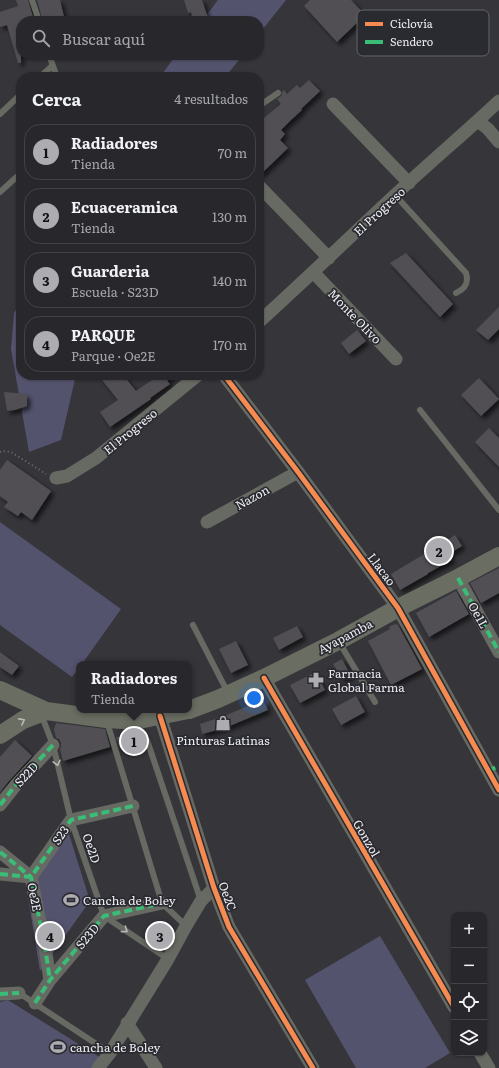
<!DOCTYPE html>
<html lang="es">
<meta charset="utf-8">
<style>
body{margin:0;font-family:Literata,serif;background:#303034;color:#f1f3f6}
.controls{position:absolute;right:12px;bottom:12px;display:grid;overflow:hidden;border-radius:8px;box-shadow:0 1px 3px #0004}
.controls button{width:36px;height:36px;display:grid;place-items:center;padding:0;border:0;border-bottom:1px solid #444448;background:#28282c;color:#f1f3f6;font:20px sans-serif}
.you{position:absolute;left:254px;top:698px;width:14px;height:14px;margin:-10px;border:3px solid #fff;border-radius:50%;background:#1a73e8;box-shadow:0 0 0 6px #1a73e833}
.badge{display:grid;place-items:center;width:26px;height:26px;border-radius:50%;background:#adadb1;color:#111;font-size:13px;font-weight:700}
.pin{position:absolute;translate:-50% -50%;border:2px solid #fff;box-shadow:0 1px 4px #0006}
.popup{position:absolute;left:76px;top:661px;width:116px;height:52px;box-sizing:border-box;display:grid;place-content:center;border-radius:8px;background:#28282c;filter:drop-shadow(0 1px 3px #0005);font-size:13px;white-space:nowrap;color:#a5a6a9}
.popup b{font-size:15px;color:#f1f3f6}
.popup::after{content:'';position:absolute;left:50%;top:100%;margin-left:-8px;border:8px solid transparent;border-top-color:#28282c}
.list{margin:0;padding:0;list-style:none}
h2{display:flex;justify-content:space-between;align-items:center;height:52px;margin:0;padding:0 16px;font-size:17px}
h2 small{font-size:13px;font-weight:400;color:#a5a6a9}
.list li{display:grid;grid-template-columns:26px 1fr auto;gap:12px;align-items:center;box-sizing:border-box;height:56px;margin:0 8px 8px;padding:0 8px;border:1px solid #444448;border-radius:16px}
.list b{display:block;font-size:15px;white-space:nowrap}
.list p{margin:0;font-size:13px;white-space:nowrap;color:#a5a6a9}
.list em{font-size:13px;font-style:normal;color:#a5a6a9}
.icon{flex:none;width:22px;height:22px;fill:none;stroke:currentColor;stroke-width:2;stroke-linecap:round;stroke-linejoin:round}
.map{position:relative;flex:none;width:499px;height:1068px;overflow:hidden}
.search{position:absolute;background:#28282c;box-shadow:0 1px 3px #0004;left:16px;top:16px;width:248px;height:44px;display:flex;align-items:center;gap:10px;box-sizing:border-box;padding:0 14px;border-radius:16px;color:#a5a6a9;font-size:15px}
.panel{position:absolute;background:#28282c;box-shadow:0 1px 3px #0004;left:16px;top:72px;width:248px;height:308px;border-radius:16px}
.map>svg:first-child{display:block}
</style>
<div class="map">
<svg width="499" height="1068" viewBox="0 0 499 1068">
<defs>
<filter id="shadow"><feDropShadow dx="3.5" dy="3.5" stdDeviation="2" flood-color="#0009"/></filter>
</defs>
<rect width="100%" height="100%" fill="#35353a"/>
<!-- green -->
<path fill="#54536e" d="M218 0H286L259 34V21H202Z
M176 55H243L225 77H160Z
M21 302V375H76L61 440 29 452 11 349 14 313Z
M0 522 121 609 82 664H79V668L72 677 0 625Z
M69 834 90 901 40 971 25 879Z
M380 936 450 1053 425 1068H356L305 980Z
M8 1000 101 1058 93 1068H0V1002Z"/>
<!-- building -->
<path fill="#515053" filter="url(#shadow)" d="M16 0H28L34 21H21V63H18L7 25 0 27V12L18 6Z
M37 0H60L65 21H43Z
M184 0H202L209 21H193L191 12 188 13Z
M310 0H351L365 15 337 42 304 6Z
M309 80 320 91 301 109 302 110 291 120 281 130 285 134 280 140 288 148 259 176V122L281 104 277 99 282 95V92L284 90 287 94 297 85 300 88Z
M406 253 453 304 440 317 390 263Z
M499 307V329L488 340 476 330Z
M357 330 366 341 349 354 341 343Z
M98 375H123L136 391 152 380 148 375H174L167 381 170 384 150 398 151 399 110 427 100 412 118 400Z
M479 378 499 399 481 416 461 395Z
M4 392 27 394V406L15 410 7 411Z
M489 428 499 438V467L475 442Z
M7 460 51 491 32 520 21 512 18 516 4 507 8 502 0 496V470Z
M455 535 462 546 449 554 452 560 428 573V574L400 590 391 574 431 550 427 542 439 536 443 543Z
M499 568V593L481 603 470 583Z
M456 591 469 614 429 637 416 613Z
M395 624 398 625 422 669 391 685 368 641 390 629 389 627Z
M297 626 303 637 279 650 273 638Z
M236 641 248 665 231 673 219 649Z
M0 652 19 666 12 675 0 667Z
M342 659 351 676 343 680 333 664Z
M316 672 325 690 300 703 290 685Z
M356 696 365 712 341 725 332 709Z
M259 701 264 702 268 710 225 728 202 734 200 724 227 715Z
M56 723 105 729 110 747 63 761 60 749 61 746V743L59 739 56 738 54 729Z
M140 734 142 745 120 748 116 737Z
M15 740 32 756 9 781 0 792V757Z"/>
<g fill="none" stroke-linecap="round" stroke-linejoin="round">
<!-- path -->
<path stroke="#70726e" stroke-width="2" stroke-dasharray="1 3" stroke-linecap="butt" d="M0 452 2 451 11 452 46 474"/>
<!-- lane -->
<path stroke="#676a62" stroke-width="6" d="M32 0 39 21
M49 55 57 77
M40 77 52 66
M259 106 278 93
M0 114 21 94
M0 192 21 173
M395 195 466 273C469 283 465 289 456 293
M420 410 499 510
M193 625 228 693
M339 642 375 702
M41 714 53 745 71 820 104 916 168 959
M107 722 162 903 186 926
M147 740 201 901
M19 993 110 1053"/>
<!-- street -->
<path stroke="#676a62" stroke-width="13" d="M333 104 409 183
M478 121 488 129 499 142
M259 186 329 258
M314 273 396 359
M259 322C305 280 350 237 395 195 429 163 465 133 499 101
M224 375 298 472 398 608 499 790
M56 478 67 476 96 458 198 375
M207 522 298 472
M458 578 499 652
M264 678 454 1007
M160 716 214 888 229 927 313 1068
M0 805 15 786 53 745
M0 852 31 877 45 947 50 980
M0 874 31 877 71 820 133 806
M0 994 19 993
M35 1003 50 980 104 916 162 903
M127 1023 156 1068
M480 1053 489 1068
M98 1068 110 1053 168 959 186 926 201 901 214 888"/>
<!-- secondary -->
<path stroke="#6a6d62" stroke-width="18" d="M0 690 46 711 106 719 123 720H139L188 710
M189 710 218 699 264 678 338 641 398 608 458 578 499 556
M0 735 23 720 46 711"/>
<!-- quiet -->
<path stroke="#3abd76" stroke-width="4" stroke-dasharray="8 4" stroke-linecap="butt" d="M458 578 499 652
M488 771 499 766
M0 805 15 786 53 745
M0 852 31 877 45 947 50 980
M0 874 31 877 71 820 133 806
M0 994 19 993
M35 1003 50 980 104 916 162 903"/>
<defs>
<path id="cycleway" d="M224 375 298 472 398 608 499 790
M264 678 454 1007
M160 716 214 888 229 927 313 1068"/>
</defs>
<!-- cycleway casing -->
<use href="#cycleway" stroke="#2a2a31" stroke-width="8"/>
<!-- cycleway -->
<use href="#cycleway" stroke="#f68b52" stroke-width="5"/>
</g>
<!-- one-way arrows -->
<defs><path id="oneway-chevron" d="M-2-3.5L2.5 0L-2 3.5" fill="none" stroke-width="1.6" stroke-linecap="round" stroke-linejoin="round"/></defs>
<use stroke="#b9bab8" href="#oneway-chevron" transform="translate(22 721) rotate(-28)"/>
<g stroke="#b7b9b8">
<use href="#oneway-chevron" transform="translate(57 763) rotate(77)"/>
<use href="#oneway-chevron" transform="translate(125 930) rotate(34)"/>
</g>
<!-- icons -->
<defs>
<symbol id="pharmacy-bare" viewBox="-9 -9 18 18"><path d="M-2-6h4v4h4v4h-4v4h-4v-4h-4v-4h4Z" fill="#adadb1" stroke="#2a2a31" stroke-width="2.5" paint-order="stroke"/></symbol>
<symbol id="shop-bare" viewBox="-9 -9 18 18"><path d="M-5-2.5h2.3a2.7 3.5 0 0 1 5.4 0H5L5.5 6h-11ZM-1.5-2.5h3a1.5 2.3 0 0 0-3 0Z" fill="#adadb1" stroke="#2a2a31" stroke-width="2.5" paint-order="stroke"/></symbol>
<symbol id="stadium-bare" viewBox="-9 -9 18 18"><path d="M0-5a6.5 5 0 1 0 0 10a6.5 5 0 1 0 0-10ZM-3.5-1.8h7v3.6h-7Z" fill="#adadb1" stroke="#2a2a31" stroke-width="2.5" paint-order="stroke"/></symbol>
</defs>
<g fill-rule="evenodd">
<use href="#pharmacy-bare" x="305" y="669" width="22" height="22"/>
<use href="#shop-bare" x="212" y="712" width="22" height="22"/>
<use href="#stadium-bare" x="60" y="889" width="22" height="22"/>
<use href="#stadium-bare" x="47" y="1036" width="22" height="22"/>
</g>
<g text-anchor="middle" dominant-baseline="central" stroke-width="3.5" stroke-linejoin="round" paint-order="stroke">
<!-- street labels -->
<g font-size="12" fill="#ededf1" stroke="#2a2a31">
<text transform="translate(379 211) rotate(-43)">El Progreso</text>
<text transform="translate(355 316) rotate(46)">Monte Olivo</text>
<text transform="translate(130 431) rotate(-39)">El Progreso</text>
<text transform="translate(252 497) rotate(-29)">Nazon</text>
<text transform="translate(382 569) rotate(53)">Llacao</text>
<text transform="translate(479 615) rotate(61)">Oe1L</text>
<text transform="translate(345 636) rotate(-28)">Ayapamba</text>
<text transform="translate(26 774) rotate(-47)">S22D</text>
<text transform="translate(60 835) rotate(-55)">S23</text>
<text transform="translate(367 838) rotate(60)">Gonzol</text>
<text transform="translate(92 848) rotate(71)">Oe2D</text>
<text transform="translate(228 896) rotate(70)">Oe2C</text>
<text transform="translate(35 897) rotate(79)">Oe2E</text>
<text transform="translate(87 936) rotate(-50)">S23D</text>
</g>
<!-- poi labels -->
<g font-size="12" fill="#ededf1" stroke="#2a2a31" text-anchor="start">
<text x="328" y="673">Farmacia<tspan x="328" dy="14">Global Farma</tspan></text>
<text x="223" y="740" text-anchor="middle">Pinturas Latinas</text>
<text x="83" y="900">Cancha de Boley</text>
<text x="70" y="1047">cancha de Boley</text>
</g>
</g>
<!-- legend -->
<rect x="357" y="10" width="132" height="46" rx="6" fill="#2a2a31" stroke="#64646b" stroke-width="1"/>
<rect x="365" y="22" width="18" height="4" fill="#f68b52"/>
<rect x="365" y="40" width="18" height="4" fill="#3abd76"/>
<g font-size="11" fill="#ededf1">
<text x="390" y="28">Ciclovía</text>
<text x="390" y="46">Sendero</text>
</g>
</svg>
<div class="controls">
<button>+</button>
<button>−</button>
<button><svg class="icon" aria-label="locate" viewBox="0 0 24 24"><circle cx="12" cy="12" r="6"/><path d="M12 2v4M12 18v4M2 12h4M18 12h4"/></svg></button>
<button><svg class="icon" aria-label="layers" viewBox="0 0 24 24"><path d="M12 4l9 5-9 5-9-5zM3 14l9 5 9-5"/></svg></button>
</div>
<div class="you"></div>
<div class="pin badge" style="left:134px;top:741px">1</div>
<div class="popup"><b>Radiadores</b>Tienda</div>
<div class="pin badge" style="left:439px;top:551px">2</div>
<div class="pin badge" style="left:160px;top:936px">3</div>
<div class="pin badge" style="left:50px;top:936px">4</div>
<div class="search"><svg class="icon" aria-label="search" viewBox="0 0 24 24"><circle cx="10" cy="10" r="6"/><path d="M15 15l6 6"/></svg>Buscar aquí</div>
<section class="panel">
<h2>Cerca<small>4 resultados</small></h2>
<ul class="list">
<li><span class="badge">1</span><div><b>Radiadores</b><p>Tienda</p></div><em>70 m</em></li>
<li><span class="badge">2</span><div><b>Ecuaceramica</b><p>Tienda</p></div><em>130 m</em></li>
<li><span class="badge">3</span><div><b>Guarderia</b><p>Escuela · S23D</p></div><em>140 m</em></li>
<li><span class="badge">4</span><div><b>PARQUE</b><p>Parque · Oe2E</p></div><em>170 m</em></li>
</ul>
</section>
</div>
